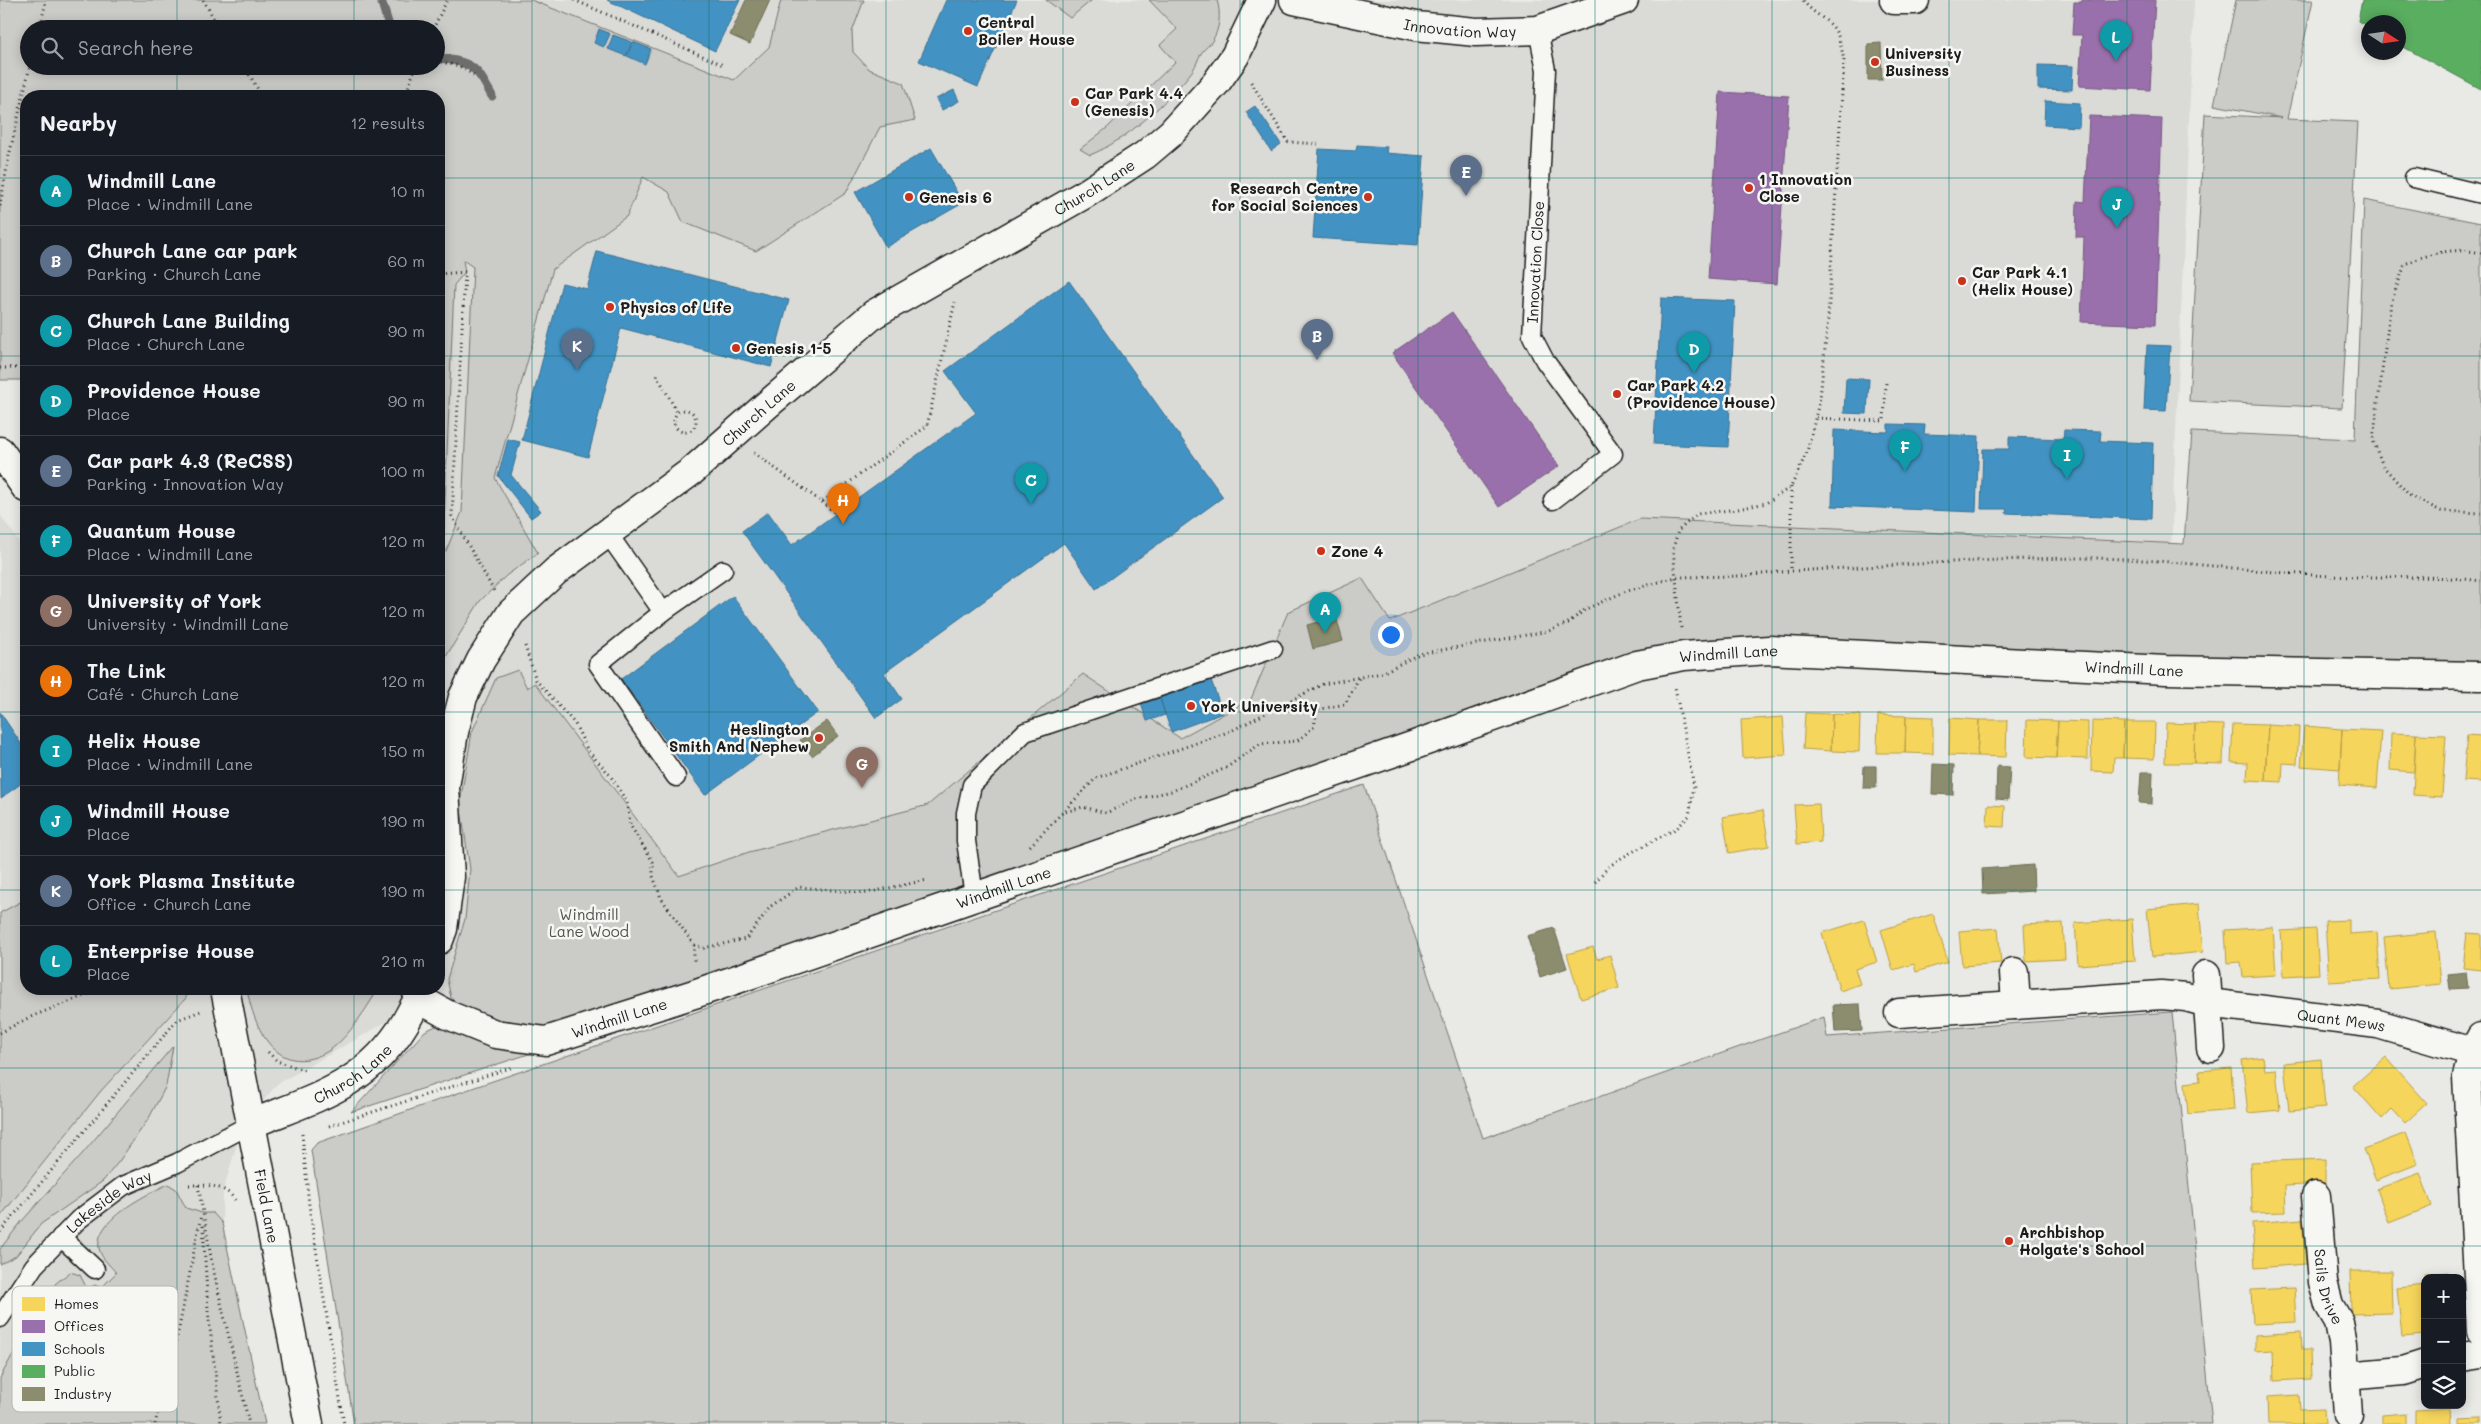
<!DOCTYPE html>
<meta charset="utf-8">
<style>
body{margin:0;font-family:Mali,sans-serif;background:#20242c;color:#f1f3f6}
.controls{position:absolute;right:15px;bottom:15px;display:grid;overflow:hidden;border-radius:10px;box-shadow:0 2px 12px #0003}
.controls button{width:45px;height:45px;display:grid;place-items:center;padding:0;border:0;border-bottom:1px solid #363941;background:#171b24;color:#f1f3f6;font:25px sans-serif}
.compass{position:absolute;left:2361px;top:15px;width:45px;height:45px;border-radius:50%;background:#171b24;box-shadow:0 2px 12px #0003;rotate:102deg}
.you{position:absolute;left:1390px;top:634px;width:18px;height:18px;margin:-12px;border:4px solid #fff;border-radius:50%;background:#1a73e8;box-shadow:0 0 0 8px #1a73e833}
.badge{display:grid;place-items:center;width:32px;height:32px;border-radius:50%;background:#b45309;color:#fff;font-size:16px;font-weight:700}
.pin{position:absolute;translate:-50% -41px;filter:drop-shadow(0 1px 2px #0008)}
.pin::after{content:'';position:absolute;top:26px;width:18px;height:15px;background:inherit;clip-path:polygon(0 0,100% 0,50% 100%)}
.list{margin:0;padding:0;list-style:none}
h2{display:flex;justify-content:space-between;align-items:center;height:65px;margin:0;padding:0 20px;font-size:21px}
h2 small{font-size:16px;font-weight:400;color:#9ea1a6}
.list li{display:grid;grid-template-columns:32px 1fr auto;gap:15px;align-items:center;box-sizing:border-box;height:70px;padding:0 20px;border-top:1px solid #363941}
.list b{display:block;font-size:19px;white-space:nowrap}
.list p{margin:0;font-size:16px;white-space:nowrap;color:#9ea1a6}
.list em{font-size:16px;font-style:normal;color:#9ea1a6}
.icon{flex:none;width:28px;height:28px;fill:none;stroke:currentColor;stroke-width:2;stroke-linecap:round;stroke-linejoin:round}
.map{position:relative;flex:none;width:2481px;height:1424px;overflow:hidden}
.search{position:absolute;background:#171b24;box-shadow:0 2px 12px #0003;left:20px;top:20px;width:425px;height:55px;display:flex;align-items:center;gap:12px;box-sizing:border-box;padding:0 18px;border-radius:28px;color:#9ea1a6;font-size:19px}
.panel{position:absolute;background:#171b24;box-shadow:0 2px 12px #0003;left:20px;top:90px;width:425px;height:905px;border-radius:20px}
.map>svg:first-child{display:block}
</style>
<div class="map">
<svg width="2481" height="1424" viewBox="0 0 2481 1424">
<rect width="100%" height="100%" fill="#e9e9e5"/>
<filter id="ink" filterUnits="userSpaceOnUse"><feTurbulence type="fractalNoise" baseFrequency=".02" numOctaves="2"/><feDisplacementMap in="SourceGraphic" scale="10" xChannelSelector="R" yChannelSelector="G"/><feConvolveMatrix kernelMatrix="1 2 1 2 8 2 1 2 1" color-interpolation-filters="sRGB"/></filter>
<g filter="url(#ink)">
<!-- built -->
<path fill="#dadad6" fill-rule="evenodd" d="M0 0H2194L2166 670 1728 656 1598 679 637 1013 420 1003 277 1084 242 1127 223 1191 222 1223 265 1424H0V923L26 989H439V96H26V380H0ZM29 29H436V66H29Z
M0 515 26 551V900L0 921Z"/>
<!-- green -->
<path fill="#cbcbc7" stroke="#747472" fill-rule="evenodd" d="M0 0H531L734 80 769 47 781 0H864L852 32 853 52 869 69 903 83 915 120 880 127 846 193 756 251 683 222 669 192 643 177 627 216 553 269 495 478 538 553 507 575 480 601 439 668V96H26V380H0ZM29 29H436V66H29ZM463 260 473 267 462 512 446 551H443L454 285 465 272Z
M1046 0H1092L1070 18Z
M1149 0H1217C1221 13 1220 29 1212 41 1210 45 1205 48 1202 52 1198 58 1197 64 1193 70 1170 100 1126 141 1090 155L1080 149 1107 128 1175 62 1160 45 1177 29Z
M2236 0H2313L2287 119 2358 122 2342 408 2189 401 2205 114 2282 118 2214 105Z
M2364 200 2481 223V668L1728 656 1596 679 546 1039 466 1011 451 998 447 979 465 919 470 869 460 803 472 732 496 678 518 670 527 688 535 683 679 876 749 852 928 805 1083 674 1180 738 1251 699 1288 612 1362 578 1390 621 1640 519 2184 544 2192 432 2355 439Z
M1364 785 1483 1138 1824 1017 1827 1037 2172 1012 2212 1424H354L311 1150 317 1143 475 1087Z
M26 899V989H188L186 998 100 1092 0 1217V913Z
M247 989H378C367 1008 345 1043 325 1053 276 1078 254 1028 247 989Z
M438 1025 484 1043 532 1053 351 1112 425 1031Z
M173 1046 166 1086 149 1118 120 1160 103 1181 41 1224 16 1256 0 1264V1249L22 1221 83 1153Z
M168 1184 176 1189 186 1208 202 1213H213L222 1223 265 1424H0V1378L13 1354 35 1337 47 1314 55 1284 70 1272 80 1275 87 1289 95 1285 101 1288 116 1273C112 1267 104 1261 101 1254 86 1223 148 1194 168 1184Z"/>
<!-- homes -->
<path fill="#f6d55c" stroke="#b59e49" d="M1805 713 1832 714 1831 751 1803 749Z
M1832 714 1860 715 1859 752 1831 751Z
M1878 715 1906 716 1905 753H1877Z
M1906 716 1933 717V754L1905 753Z
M1783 717 1786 755 1743 758 1741 720Z
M1950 718 1979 720 1977 756 1949 755Z
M1979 720H2007L2006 757 1977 756Z
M2027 720 2058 721 2056 758 2026 757Z
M2058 721 2088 722V759L2056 758Z
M2092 721 2124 722 2123 758H2114L2113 772 2091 771Z
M2124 722H2155L2154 759 2123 758Z
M2166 723 2195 724 2194 763H2165Z
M2195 724 2224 725 2223 764 2194 763Z
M2233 724 2268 725 2265 781 2247 780 2248 763 2231 762Z
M2268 725 2299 727 2297 764 2283 763 2282 782 2265 781Z
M2304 726 2342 729 2340 769 2301 766Z
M2342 729 2381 731 2377 788 2339 785Z
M2391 733 2416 734 2414 772 2390 770Z
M2416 734 2446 735 2442 797 2413 795Z
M2467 735 2481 736V782L2463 781Z
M1819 804 1821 842 1797 844 1794 805Z
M1988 805 2005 806 2004 827 1987 826Z
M1763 810 1769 846 1729 853 1723 817Z
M2199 904 2203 952 2152 957 2147 909Z
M1933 914 1948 962 1916 972 1914 964 1893 970 1881 930Z
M2132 919 2135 961 2078 965 2075 923Z
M1864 920 1877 962 1855 969 1860 984 1840 991 1822 933Z
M2349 920V934L2377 932 2380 979 2329 982 2325 921Z
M2063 923 2065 959 2026 961 2024 925Z
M2273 927 2276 975 2243 977 2241 962 2227 963 2225 930Z
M1998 928 2001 963 1962 966 1959 931Z
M2316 929 2319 974 2284 976 2281 931Z
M2436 932 2441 984 2389 989 2384 937Z
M2467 933 2481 934V970L2463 968Z
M1593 947 1597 959 1610 955 1619 988 1581 999 1567 954Z
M2263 1057 2265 1070 2276 1069 2280 1110 2248 1113 2242 1060Z
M2386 1057 2427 1103 2405 1123 2392 1109 2382 1119 2353 1086Z
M2321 1059 2325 1108 2289 1111 2284 1063Z
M2231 1068 2234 1110 2188 1114 2185 1083 2200 1081 2199 1071Z
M2406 1133 2418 1164 2376 1180 2364 1149Z
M2325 1159V1184L2285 1186 2286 1212 2252 1213 2250 1162Z
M2420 1173 2432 1206 2389 1223 2377 1189Z
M2302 1219 2306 1264 2255 1268 2252 1223Z
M2350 1271H2391L2392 1313 2351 1314Z
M2448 1272 2449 1278H2426L2425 1274Z
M2425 1284V1335L2402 1337 2397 1287Z
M2294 1288 2296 1322 2253 1324 2251 1290Z
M2301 1332 2302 1350H2310L2311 1379 2274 1381 2273 1350 2255 1351V1335Z
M2299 1395 2300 1410 2324 1409 2325 1424H2268L2267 1397Z
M2450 1408 2451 1424H2415V1410Z
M2406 1413V1424H2382V1415Z
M2481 1418V1424H2459V1419Z"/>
<!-- offices -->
<path fill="#9970ab" stroke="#745780" d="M2082 0H2155L2150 90 2079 86 2082 35H2072L2074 2H2082Z
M1720 92 1789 96 1777 284 1708 279Z
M2089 116 2162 119 2155 325 2081 322 2084 237H2076L2077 201 2085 202Z
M1452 312 1559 466 1499 507 1392 353Z"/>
<!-- schools -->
<path fill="#4393c3" stroke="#376f91" d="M607 0H740L715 51Z
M946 0H1017L978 87 919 61Z
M599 29 610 34 604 47 594 43Z
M613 35 632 42 626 56 608 49Z
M633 42 651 49 645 64 627 56Z
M2038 65 2073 66 2072 90 2038 89Z
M954 90 959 101 942 110 936 99Z
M2045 101 2080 103 2079 127 2044 125Z
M1255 106 1281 144 1271 151 1246 112Z
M1357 145 1387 147 1386 153 1424 156 1418 245 1313 238 1319 149 1356 151Z
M931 148 963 203 886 247 855 192Z
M597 251 789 300 771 367 621 328 588 457 522 440 562 283 587 289Z
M1069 281 1223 497 1096 589 1064 543 884 673 902 699 876 718 742 531 768 512 792 545 976 413 945 371Z
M1661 298 1735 301 1728 447 1654 444Z
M2147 345 2170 346 2166 411 2144 410Z
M1846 378 1869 379 1867 414 1844 413Z
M1888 424 1925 425 1924 434 1979 436 1976 512 1832 506 1834 430 1888 432Z
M2064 430 2101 431 2100 441 2153 443 2151 519 2006 513 2007 509H1981L1983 449H2009V437L2063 439Z
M508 439 520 442 511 475 541 511 531 518 498 476Z
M733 596 818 712 705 795 621 679Z
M1211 680 1223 713 1171 732 1160 698Z
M1160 698 1165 715 1147 721 1141 704Z
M0 712 26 751V780L1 798Z"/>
<!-- public -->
<path fill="#5aae61" stroke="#47824c" d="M2362 0H2481V89L2398 44V22H2368V27L2358 21Z"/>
<!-- industry -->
<path fill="#8c8c6e" stroke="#6a6a55" d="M746 0H770L750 44 730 35Z
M1881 43 1882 80H1868V44Z
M1336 617 1343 641 1313 649 1307 625Z
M827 721 838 736 812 756 800 740Z
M1933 764 1954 765 1953 795 1932 794Z
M1864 766H1876V788H1863Z
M1997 766 2010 767 2008 800 1996 799Z
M2141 772H2153L2152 804 2139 803Z
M2033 865 2034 891 1983 894 1982 869Z
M1554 928 1567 968 1540 977 1527 936Z
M2466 972 2468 988 2450 989 2448 974Z
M1857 1004H1860L1862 1031 1835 1032 1833 1005Z"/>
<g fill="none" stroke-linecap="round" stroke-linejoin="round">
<!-- stream -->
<path stroke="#6d6d6c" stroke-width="9" d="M381 0 390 29
M436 57C473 64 474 63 492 96"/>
<defs>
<g id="service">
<path d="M1538 30 1546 70 1532 336 1545 361 1613 454 1553 500"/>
<path d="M2414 178 2481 194"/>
<path d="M608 534 663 612"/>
<path d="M676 777 598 664 663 612 723 570"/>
<path d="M981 896H974L966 841V813L972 785 1025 732 1273 649"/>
<path d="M61 1237 95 1269"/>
<path id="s1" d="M0 1318 34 1266 78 1220 123 1186 177 1163 251 1124"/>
</g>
<g id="minor">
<path id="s2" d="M1294 0 1416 26 1476 32 1538 30 1624 0"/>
<path d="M1894 0H1915"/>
<path id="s3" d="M439 940 443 929 450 877 445 787 454 732 463 697 481 660 511 613 556 571 692 471 768 404 874 314 1085 194 1145 155 1171 133 1216 83 1235 56 1262 0"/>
<path d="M2014 972 2016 1005"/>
<path d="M2206 975 2211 1048"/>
<path id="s4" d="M419 999 448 1015 495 1034 546 1041 694 994 1412 746 1637 665 1684 656 1769 650 2166 670 2481 676"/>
<path id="s5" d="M1899 1013 2161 995 2186 997 2208 1003 2378 1024 2473 1052"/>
<path d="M2481 1037 2473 1052 2467 1077 2481 1331"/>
<path id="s6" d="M251 1124C314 1098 367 1086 405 1023 411 1012 418 1001 422 989"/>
<path id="s7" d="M2316 1196 2323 1282 2329 1305 2339 1322 2343 1343 2348 1415"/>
<path d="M2462 1357 2481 1354"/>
<path d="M2345 1376 2403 1371 2425 1364"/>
</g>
<g id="tertiary">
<path d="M0 451 26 488"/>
<path id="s8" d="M225 989 309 1424"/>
</g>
</defs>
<!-- service casing -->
<use href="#service" stroke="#1c1c1c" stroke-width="21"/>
<!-- minor casing -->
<use href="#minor" stroke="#1c1c1c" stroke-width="31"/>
<!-- tertiary casing -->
<use href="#tertiary" stroke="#1c1c1c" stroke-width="31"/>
<!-- path -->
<path stroke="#1c1c1c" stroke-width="3" stroke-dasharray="1 4" stroke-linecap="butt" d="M203 0 220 29
M574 0 723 65
M40 29 46 0
M433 29 447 0
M436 61 459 66 477 77
M244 66 262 96
M1251 82 1288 142 1318 144
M405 96 416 66
M0 206 9 156 30 66
M2481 253C2453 247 2431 253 2405 264L2391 303 2373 440 2383 466 2410 496 2441 511 2481 513
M439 274 465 272 452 516 494 591
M0 368H26
M657 375 677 412
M674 421a11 11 0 1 1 22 0a11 11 0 1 1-22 0Z
M1816 418 1884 421 1886 383
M754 453 822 502 927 426 955 302
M1791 487V571C1891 566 1992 558 2093 558 2172 559 2251 572 2330 576 2381 579 2431 574 2481 581
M822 502 836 514
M1681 628 1673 549 1678 531 1697 514 1738 509 1766 503 1791 487 1807 452 1820 398 1828 318 1844 60C1841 48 1840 33 1830 24 1820 15 1810 11 1803 0
M525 646 536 680 575 724 588 751 610 775 627 802 630 825 653 862V876L661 898 694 945V963
M1061 813 1083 807 1106 813 1136 799 1172 791 1226 768 1260 744 1297 741 1314 727 1317 710 1345 704 1359 678
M1030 846 1096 778 1231 731 1323 684 1382 673 1419 654 1549 631 1568 623 1586 609 1624 592 1676 577 1743 576 1791 571
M1595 882 1608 867 1623 857 1677 828 1689 816 1694 786 1675 687
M694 945 704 948 746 939 771 906 799 887 866 893 927 880
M0 1033 28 1018 101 989
M268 1052 277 1061 304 1070
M329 1126 513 1067
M302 1134 309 1205 344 1424
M189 1185C206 1185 224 1184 235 1200
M198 1185 213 1268 249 1424
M203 1226 208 1310 221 1424
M0 1232 177 1020 201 1011
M155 1424 179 1328 201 1215"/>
<!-- service -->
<use href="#service" stroke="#f6f6f2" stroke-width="18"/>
<!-- minor -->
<use href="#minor" stroke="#f6f6f2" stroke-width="28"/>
<!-- tertiary -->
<use href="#tertiary" stroke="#f6f6f2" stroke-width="28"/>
</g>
</g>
<!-- grid -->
<path fill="none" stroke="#0f766e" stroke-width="1" stroke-opacity="0.55" d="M177 0V29M354 0V29M532 0V1424M709 0V1424M886 0V1424M1063 0V1424M1240 0V1424M1418 0V1424M1595 0V1424M1772 0V1424M1949 0V1424M2127 0V1424M2304 0V1424M177 66V96M354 66V96M0 178H26M439 178H2481M0 356H26M439 356H2481M0 534H26M439 534H2481M0 712H26M439 712H2481M0 890H26M439 890H2481M177 989V1424M354 989V1424M0 1068H2481M0 1246H2481"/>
<!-- markers -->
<g fill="#c8321e" stroke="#f6f6f2" stroke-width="2">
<circle cx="968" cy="31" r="5"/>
<circle cx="1875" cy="62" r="5"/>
<circle cx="1075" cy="102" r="5"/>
<circle cx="1749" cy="188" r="5"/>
<circle cx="909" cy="197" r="5"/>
<circle cx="1368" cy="197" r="5"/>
<circle cx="1962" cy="281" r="5"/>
<circle cx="610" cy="307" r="5"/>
<circle cx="736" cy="348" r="5"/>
<circle cx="1617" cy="394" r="5"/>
<circle cx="1321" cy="551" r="5"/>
<circle cx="1191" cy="706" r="5"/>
<circle cx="819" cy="738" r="5"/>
<circle cx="2009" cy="1241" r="5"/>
</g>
<g text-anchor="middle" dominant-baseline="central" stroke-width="5" stroke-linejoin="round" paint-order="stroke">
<!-- poi labels -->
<g font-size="15" font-weight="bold" fill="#1c1c1c" stroke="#f6f6f2" text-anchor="start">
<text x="978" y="22">Central<tspan x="978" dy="17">Boiler House</tspan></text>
<text x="1885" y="53">University<tspan x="1885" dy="17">Business</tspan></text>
<text x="1085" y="93">Car Park 4.4<tspan x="1085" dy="17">(Genesis)</tspan></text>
<text x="1759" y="179">1 Innovation<tspan x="1759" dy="17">Close</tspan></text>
<text x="1358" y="188" text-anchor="end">Research Centre<tspan x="1358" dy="17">for Social Sciences</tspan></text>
<text x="919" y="197">Genesis 6</text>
<text x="1972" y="272">Car Park 4.1<tspan x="1972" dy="17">(Helix House)</tspan></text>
<text x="620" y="307">Physics of Life</text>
<text x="746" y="348">Genesis 1-5</text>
<text x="1627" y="385">Car Park 4.2<tspan x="1627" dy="17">(Providence House)</tspan></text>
<text x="1331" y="551">Zone 4</text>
<text x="1201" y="706">York University</text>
<text x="809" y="729" text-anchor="end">Heslington<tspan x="809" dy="17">Smith And Nephew</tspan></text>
<text x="2019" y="1232">Archbishop<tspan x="2019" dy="17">Holgate's School</tspan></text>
</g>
<!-- street labels -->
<g font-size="15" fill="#1c1c1c" stroke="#f6f6f2">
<text stroke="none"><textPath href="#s2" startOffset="169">Innovation Way</textPath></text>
<text stroke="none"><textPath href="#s3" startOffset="1068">Church Lane</textPath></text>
<text transform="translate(1535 262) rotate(-87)">Innovation Close</text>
<text stroke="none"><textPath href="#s3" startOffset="662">Church Lane</textPath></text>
<text stroke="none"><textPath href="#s4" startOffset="1382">Windmill Lane</textPath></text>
<text stroke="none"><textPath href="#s4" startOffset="1788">Windmill Lane</textPath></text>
<text stroke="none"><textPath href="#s4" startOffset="618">Windmill Lane</textPath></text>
<text stroke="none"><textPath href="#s4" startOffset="212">Windmill Lane</textPath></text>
<text stroke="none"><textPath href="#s5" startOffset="445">Quant Mews</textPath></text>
<text stroke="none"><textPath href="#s6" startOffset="114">Church Lane</textPath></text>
<text stroke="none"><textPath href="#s1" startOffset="162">Lakeside Way</textPath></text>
<text stroke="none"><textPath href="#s8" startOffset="221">Field Lane</textPath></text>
<text stroke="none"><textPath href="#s7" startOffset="92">Sails Drive</textPath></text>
</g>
<!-- park labels -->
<g font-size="15" fill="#51514f" stroke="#f6f6f2">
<text x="589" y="914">Windmill<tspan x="589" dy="17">Lane Wood</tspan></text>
</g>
</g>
<!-- legend -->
<rect x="12" y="1286" width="166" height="126" rx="8" fill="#f6f6f2" stroke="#b5b5b2" stroke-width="1"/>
<rect x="22" y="1297" width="23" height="14" fill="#f6d55c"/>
<rect x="22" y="1320" width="23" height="13" fill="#9970ab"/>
<rect x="22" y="1342" width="23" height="14" fill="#4393c3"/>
<rect x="22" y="1365" width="23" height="13" fill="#5aae61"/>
<rect x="22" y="1387" width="23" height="14" fill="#8c8c6e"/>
<g font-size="14" fill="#1c1c1c">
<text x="54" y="1309">Homes</text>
<text x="54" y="1331">Offices</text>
<text x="54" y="1354">Schools</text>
<text x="54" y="1376">Public</text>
<text x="54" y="1399">Industry</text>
</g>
</svg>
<div class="controls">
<button>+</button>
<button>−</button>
<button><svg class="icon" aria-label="layers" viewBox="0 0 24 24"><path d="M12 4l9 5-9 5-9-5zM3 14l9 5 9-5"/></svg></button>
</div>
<svg class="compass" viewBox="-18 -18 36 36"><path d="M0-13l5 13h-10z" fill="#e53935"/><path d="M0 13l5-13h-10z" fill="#9ea1a6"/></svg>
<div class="you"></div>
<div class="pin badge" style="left:1325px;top:633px;background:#0f9aa8">A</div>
<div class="pin badge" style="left:1317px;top:360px;background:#5c6f8a">B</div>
<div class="pin badge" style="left:1031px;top:504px;background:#0f9aa8">C</div>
<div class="pin badge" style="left:1694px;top:373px;background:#0f9aa8">D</div>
<div class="pin badge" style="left:1466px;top:196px;background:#5c6f8a">E</div>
<div class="pin badge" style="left:1905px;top:471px;background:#0f9aa8">F</div>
<div class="pin badge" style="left:862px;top:788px;background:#8d6e63">G</div>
<div class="pin badge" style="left:843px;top:524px;background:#e8710a">H</div>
<div class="pin badge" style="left:2067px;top:479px;background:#0f9aa8">I</div>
<div class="pin badge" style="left:2117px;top:228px;background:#0f9aa8">J</div>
<div class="pin badge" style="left:577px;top:370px;background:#5c6f8a">K</div>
<div class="pin badge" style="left:2116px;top:61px;background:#0f9aa8">L</div>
<div class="search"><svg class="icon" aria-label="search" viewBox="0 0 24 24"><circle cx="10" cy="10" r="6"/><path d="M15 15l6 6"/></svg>Search here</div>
<section class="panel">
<h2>Nearby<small>12 results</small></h2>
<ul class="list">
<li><span class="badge" style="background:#0f9aa8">A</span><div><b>Windmill Lane</b><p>Place · Windmill Lane</p></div><em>10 m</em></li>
<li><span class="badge" style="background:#5c6f8a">B</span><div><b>Church Lane car park</b><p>Parking · Church Lane</p></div><em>60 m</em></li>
<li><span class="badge" style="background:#0f9aa8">C</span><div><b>Church Lane Building</b><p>Place · Church Lane</p></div><em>90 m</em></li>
<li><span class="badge" style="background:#0f9aa8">D</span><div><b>Providence House</b><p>Place</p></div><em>90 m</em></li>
<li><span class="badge" style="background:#5c6f8a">E</span><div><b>Car park 4.3 (ReCSS)</b><p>Parking · Innovation Way</p></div><em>100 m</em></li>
<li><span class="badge" style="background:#0f9aa8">F</span><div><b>Quantum House</b><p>Place · Windmill Lane</p></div><em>120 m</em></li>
<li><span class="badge" style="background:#8d6e63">G</span><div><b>University of York</b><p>University · Windmill Lane</p></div><em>120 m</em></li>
<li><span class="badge" style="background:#e8710a">H</span><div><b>The Link</b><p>Café · Church Lane</p></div><em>120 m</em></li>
<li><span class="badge" style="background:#0f9aa8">I</span><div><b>Helix House</b><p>Place · Windmill Lane</p></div><em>150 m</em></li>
<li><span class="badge" style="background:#0f9aa8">J</span><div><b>Windmill House</b><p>Place</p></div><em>190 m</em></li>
<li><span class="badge" style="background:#5c6f8a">K</span><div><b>York Plasma Institute</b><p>Office · Church Lane</p></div><em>190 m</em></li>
<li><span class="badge" style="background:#0f9aa8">L</span><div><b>Enterprise House</b><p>Place</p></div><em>210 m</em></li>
</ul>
</section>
</div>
